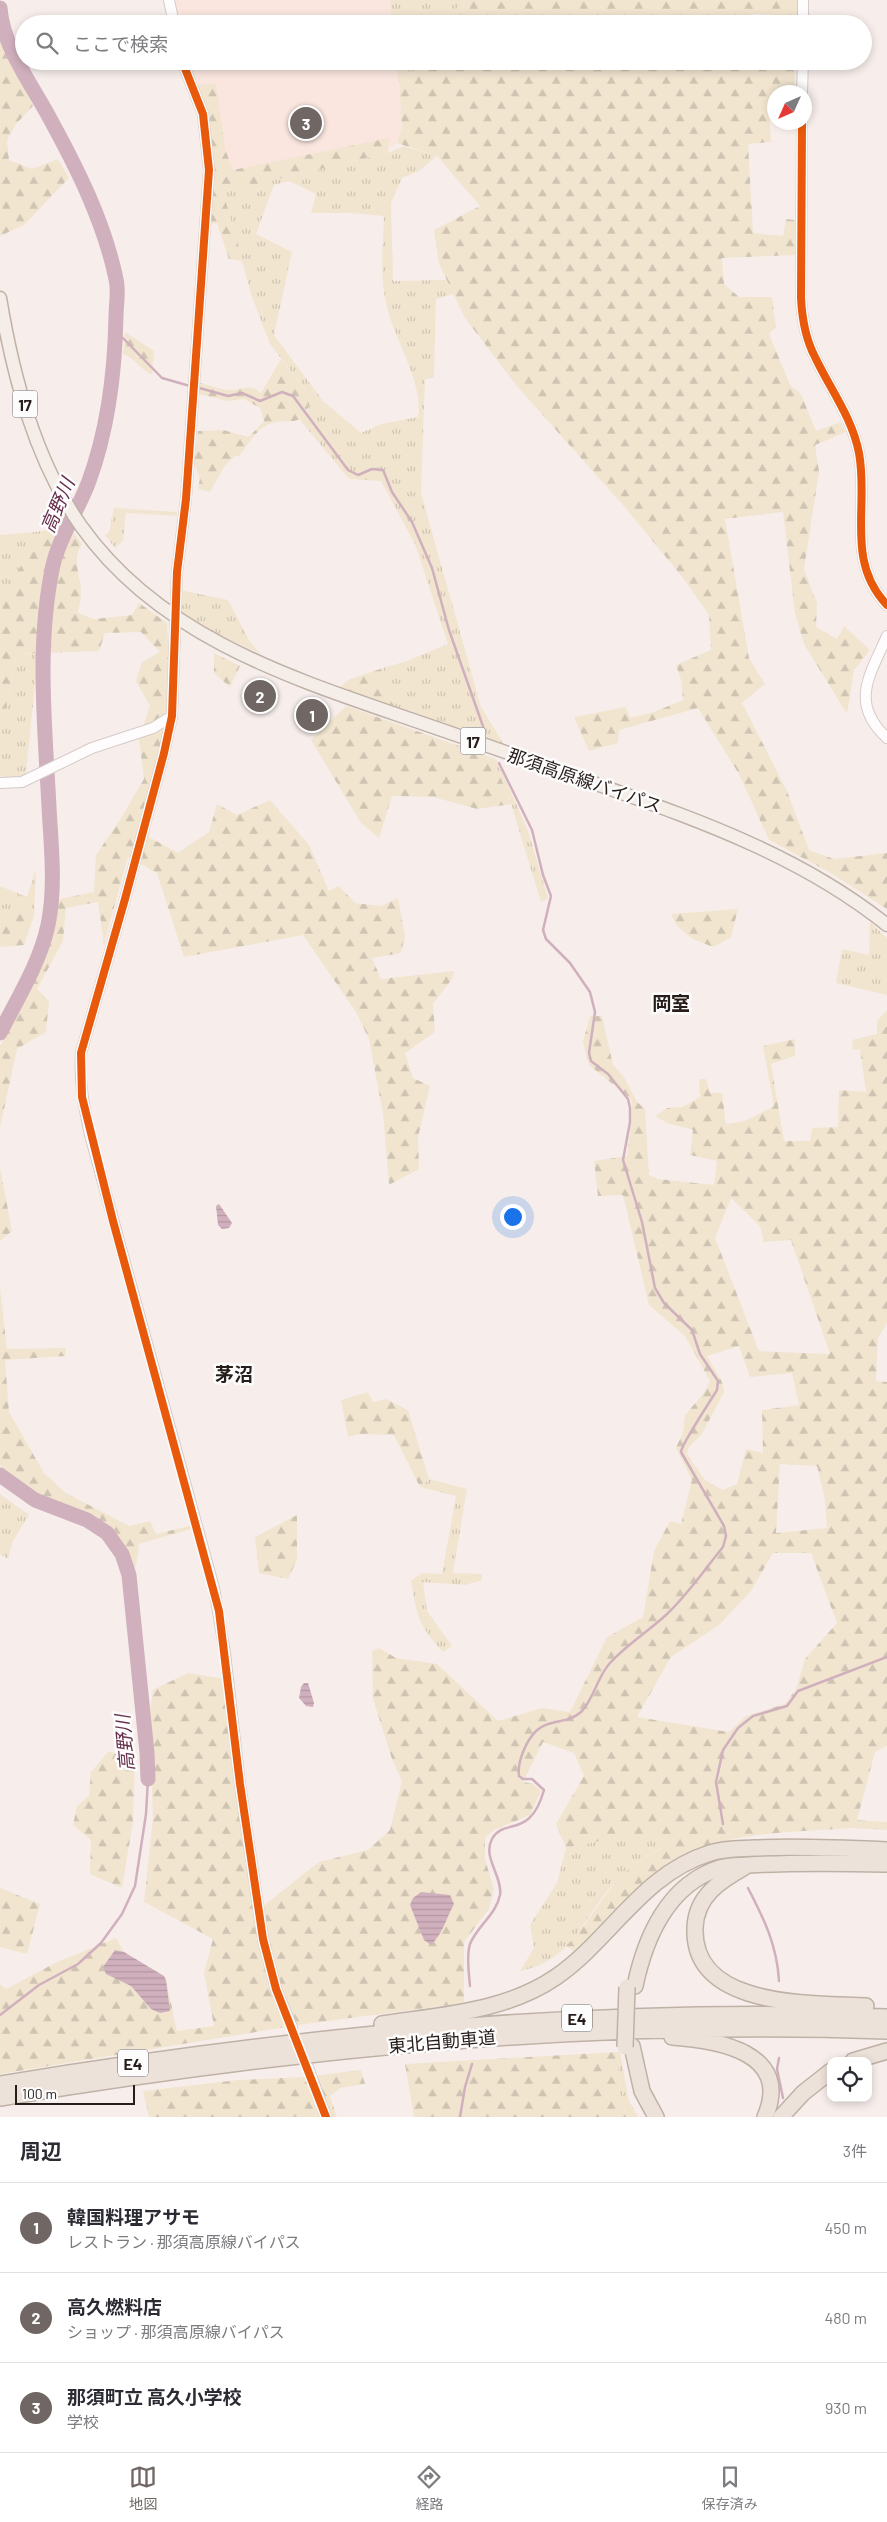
<!DOCTYPE html>
<html lang="ja">
<meta charset="utf-8">
<style>
body{margin:0;font-family:Barlow,"Noto Sans JP",sans-serif;background:#f7f7f7;color:#2b2b33}
.controls{position:absolute;right:15px;bottom:15px;display:grid;overflow:hidden;border-radius:10px;box-shadow:0 2px 8px #0003}
.controls button{width:45px;height:45px;display:grid;place-items:center;padding:0;border:0;border-bottom:1px solid #e1e1e2;background:#fff;color:#2b2b33;font:25px sans-serif}
.compass{position:absolute;left:767px;top:85px;width:45px;height:45px;border-radius:50%;background:#fff;box-shadow:0 2px 8px #0003;rotate:225deg}
.scale{position:absolute;left:15px;bottom:12px;width:120px;box-sizing:border-box;padding-left:5px;border:2px solid #271d1a;border-top:0;font-size:14px;line-height:18px;white-space:nowrap;color:#271d1a;-webkit-text-stroke:4px #fcfcfc;paint-order:stroke}
.you{position:absolute;left:512px;top:1216px;width:18px;height:18px;margin:-12px;border:4px solid #fff;border-radius:50%;background:#1a73e8;box-shadow:0 0 0 8px #1a73e833}
.badge{display:grid;place-items:center;width:32px;height:32px;border-radius:50%;background:#706663;color:#fff;font-size:16px;font-weight:700}
.pin{position:absolute;translate:-50% -50%;border:2px solid #fff;box-shadow:0 1px 5px #0006}
.list{margin:0;padding:0;list-style:none}
h2{display:flex;justify-content:space-between;align-items:center;height:65px;margin:0;padding:0 20px;font-size:21px}
h2 small{font-size:16px;font-weight:400;color:#7c7c81}
.list li{display:grid;grid-template-columns:32px 1fr auto;gap:15px;align-items:center;box-sizing:border-box;height:90px;padding:0 20px;border-top:1px solid #e1e1e2}
.list b{display:block;font-size:19px;white-space:nowrap}
.list p{margin:0;font-size:16px;white-space:nowrap;color:#7c7c81}
.list em{font-size:16px;font-style:normal;color:#7c7c81}
.icon{flex:none;width:28px;height:28px;fill:none;stroke:currentColor;stroke-width:2;stroke-linecap:round;stroke-linejoin:round}
.map{position:relative;flex:none;width:887px;height:2117px;overflow:hidden}
.search{position:absolute;background:#fff;box-shadow:0 2px 8px #0003;left:15px;right:15px;top:15px;height:55px;display:flex;align-items:center;gap:12px;box-sizing:border-box;padding:0 18px;border-radius:28px;color:#7c7c81;font-size:19px}
.sheet{height:335px;background:#fff}
nav{display:flex;justify-content:space-around;align-items:center;box-sizing:border-box;height:70px;border-top:1px solid #e1e1e2;background:#fff;font-size:14px;color:#7c7c81}
nav a{display:grid;justify-items:center;gap:2px}
nav .on{color:#706663}
.map>svg:first-child{display:block}
</style>
<div class="map">
<svg width="887" height="2117" viewBox="0 0 887 2117">
<defs>
<pattern id="grass-tufts" width="24" height="20" patternUnits="userSpaceOnUse" patternTransform="scale(1.25)"><rect width="24" height="20" fill="#f1e5d0"/><path d="M3 7l-1-3M5 7V3M7 7l1-3M15 17l-1-3M17 17v-4M19 17l1-3" fill="none" stroke="#cfc4b2"/></pattern>
<pattern id="forest-firs" width="22" height="20" patternUnits="userSpaceOnUse" patternTransform="scale(1.25)"><rect width="22" height="20" fill="#f1e5d0"/><path d="M5 1l3.5 6h-7zM16 11l3.5 6h-7z" fill="#cfc4b2"/></pattern>
<pattern id="water-rules" width="6" height="5" patternUnits="userSpaceOnUse" patternTransform="scale(1.25)"><rect width="6" height="5" fill="#d0b0bd"/><path d="M0 2.5h6" fill="none" stroke="#b397a2"/></pattern>
</defs>
<rect width="100%" height="100%" fill="#f7eeeb"/>
<!-- built -->
<path fill="#fae6df" d="M175 0H390L392 24H179Z
M189 61H394L399 81 402 128 397 143 392 147 226 183 209 118Z"/>
<!-- grass -->
<path fill="url(#grass-tufts)" fill-rule="evenodd" d="M390 0H465L442 24H392Z
M394 61H419L414 72 399 81Z
M404 146 437 156 419 171 402 178 391 203 393 281 446 280 454 294 436 299 434 378 425 379 421 493 481 707 505 746 394 706 383 668 407 661 448 644 415 544 381 481 349 479 300 420 309 410 310 396 270 344 251 294 223 192 388 153ZM289 181 316 194 311 213H349L384 216C383 246 379 281 388 311 396 341 424 386 418 417L381 424 361 433 323 401 274 335 292 252 256 234 274 185Z
M114 508 177 512V516L126 513 123 541 115 548 105 535 109 532Z
M44 531 2 596 0 598V535Z
M180 590 228 600 250 642 261 654 209 630 179 611Z
M17 654H38L26 774 11 779 0 776V734Z
M493 758 496 759 527 828 548 898 541 902 511 804Z
M36 869 34 916 0 911V886L27 897Z
M870 922 887 938V995L836 983 842 949 869 955Z
M429 1479 467 1489 453 1573 482 1574V1580L465 1585 423 1582 427 1611 452 1646 443 1652C419 1627 416 1614 411 1580L423 1573 442 1574 456 1496 420 1487Z
M0 1494 29 1515 13 1541 8 1559 0 1554Z
M857 1820 887 1822V1830L850 1828Z
M626 1835 675 1841C652 1852 633 1864 615 1882 583 1917 573 1961 520 1971L534 1948 530 1925 557 1883 566 1848Z
M617 2052H620L629 2101 638 2117H626L620 2093Z"/>
<!-- forest -->
<path fill="url(#forest-firs)" fill-rule="evenodd" d="M465 0H797V16L752 14V24H442Z
M0 35 33 106 16 124 7 140 9 160 32 169 58 159 69 178 24 225 0 236Z
M419 61H795L794 92H774V108L769 109 771 142 748 144 753 233 783 236 786 219 795 220V255L722 258 724 284 739 297H772L776 327 769 334 790 385 801 394 816 431 841 422 846 432 815 445 819 472 804 569 817 603 816 627 837 639 844 626 870 650 854 670 847 714 804 644 795 613 783 512 725 519 749 658 765 684 742 703 787 791 809 850 834 859 887 853V909L829 872 769 840 739 774 698 708 619 730 618 743 589 751 574 717 626 707 630 718 654 712 683 700 681 680 676 665 711 650 709 615 683 578 629 512 516 385 465 318 439 264 434 230 480 206 437 156 397 143 402 128 399 81 414 72Z
M216 83 225 149 233 170 389 138 388 153 223 192 243 261 229 259 217 223 208 224 214 166 198 85Z
M125 332 154 351 152 375C140 369 135 358 123 354Z
M281 359 310 396C308 434 286 414 265 426 255 432 246 447 239 456H235L224 467 210 492 198 489 200 478 194 464 198 431 223 430 249 437 264 421 260 408 244 399 227 401 199 394 200 383C209 385 219 389 228 390 242 391 248 382 261 393Z
M60 514 82 544C71 561 81 575 81 593 81 600 79 607 78 613L93 619 132 615 139 603 167 623 170 687 167 728 153 785 149 837 178 853 209 832 217 804 237 815 270 800 309 845 329 891 339 886 355 903 381 906 398 898 405 936 401 953 372 958 381 979 454 971 452 979 433 1004 435 1032 405 1053 413 1078 430 1086 418 1137 419 1169 389 1185 383 1114 369 1039 356 1012 303 935 184 957 157 873 128 857 104 944 98 902 66 908 63 941 37 989 49 1001 46 1032 17 1049 0 1128V1046L35 973 60 899 94 892 96 855 120 820 144 779 139 738 150 706 136 681 142 662 160 652 141 632 105 633 99 651 17 654 0 734V598L44 531Z
M214 653 240 666 230 687 214 673Z
M383 668 394 706 339 688 350 679Z
M346 706 493 758 511 804 477 809 433 797 392 796 379 838 361 823 311 740Z
M738 909 731 937 714 947C694 940 680 935 671 914Z
M0 911 34 916 24 945 0 947Z
M887 1010V1323L878 1338 876 1381 887 1382V1746L875 1752 857 1820 850 1828C800 1832 735 1831 689 1853 645 1874 608 1916 575 1952L566 1946C585 1928 597 1905 614 1884 630 1864 652 1854 674 1841L623 1836 566 1848 556 1824 584 1776 574 1753 543 1742 523 1782 533 1784 541 1790 530 1815 494 1830 485 1838V1859L494 1889 489 1909 464 1942V2003L305 2024 0 2074V1984L6 1989 55 1963 116 1938 124 1952 166 1980 177 2031 214 2026 204 1973 213 1939 144 1902 153 1818 149 1718 153 1690 188 1673 231 1680 262 1907 319 1862 368 1850 390 1830 402 1781 392 1759 373 1699 372 1651 379 1648 396 1658 437 1664 498 1721 542 1708 570 1712 607 1637 643 1617 654 1551 670 1521 681 1524 692 1480 676 1448 683 1432 685 1415 704 1393 710 1381 685 1336 649 1305 623 1195 598 1196 594 1161 627 1156 632 1115 631 1099 589 1065 583 1042 590 1016H602L613 1065 624 1077 637 1102 645 1109 649 1175 658 1179 714 1185 717 1161 690 1155 693 1130 667 1123 655 1116 667 1108 682 1107 700 1097 699 1079H706L710 1093H722L726 1124 745 1121 774 1106 763 1046 795 1039V1056L771 1064 784 1141H810L812 1128 838 1127 839 1090 866 1092 860 1049 853 1050 852 1040 877 1034V1021ZM731 1198 760 1226 764 1242 791 1240 830 1354 759 1351 715 1238ZM739 1346 750 1377 792 1373 799 1405 762 1410 763 1453 746 1449 737 1484 723 1490 705 1480 687 1454 689 1447 702 1434 724 1392 722 1382 707 1356ZM780 1464 817 1466 825 1500 827 1528 776 1533ZM773 1553H811L837 1623 805 1659 796 1689 785 1704 746 1716 729 1732 637 1717 671 1657 719 1625 751 1591Z
M0 1168 12 1231 0 1241Z
M0 1288 7 1349 66 1348 65 1356 5 1360 9 1412 44 1473 66 1493 129 1526 150 1521 156 1534 193 1525 194 1528 139 1544 136 1567 130 1566 116 1539 88 1515 41 1499 4 1471 0 1464Z
M368 1392 373 1402 386 1399 408 1410 429 1479 420 1487 394 1435 360 1434 348 1437 341 1400Z
M297 1515V1560L288 1579 259 1573 255 1537Z
M109 1751 135 1761 133 1821 122 1888 90 1874 91 1840 73 1825 77 1806 89 1796 91 1772Z
M0 1888 40 1904 27 1954 0 1947Z
M617 2052 620 2093 626 2117H414L405 2064Z
M361 2070 365 2084 340 2088 330 2096 337 2117H149L143 2091 238 2080 304 2077Z"/>
<!-- water -->
<path fill="url(#water-rules)" d="M219 1204 232 1223 229 1228 222 1229 218 1225 216 1206Z
M304 1683H308L314 1703 313 1707 306 1706 299 1698 301 1687Z
M421 1892 450 1895 454 1904C446 1919 443 1933 431 1945L424 1940 410 1905 413 1898Z
M115 1950 124 1952 164 1976 166 1980 170 2011 160 2013 151 2009 131 1986 106 1974 103 1967Z"/>
<g fill="none" stroke-linecap="round" stroke-linejoin="round">
<!-- stream -->
<path stroke="#d0b0bd" stroke-width="2.5" d="M116 331 162 378 190 386
M196 387 228 396 242 393 260 401 282 392 293 396 348 470 358 475 372 469 383 470 392 492 412 522 432 568 449 630 485 732
M723 1824 716 1782 723 1750 738 1728 753 1716 787 1706 798 1691 887 1657
M748 1888C764 1919 777 1945 779 1981
M470 1986C469 1973 466 1956 470 1944 477 1926 496 1915 500 1895 503 1877 482 1857 492 1839 504 1817 530 1840 544 1790L532 1779H523L519 1776C517 1762 526 1741 536 1731 548 1719 568 1724 581 1712 594 1699 597 1677 610 1663 626 1645 649 1631 667 1614 688 1594 705 1569 723 1547L726 1536 724 1526 681 1452C681 1445 711 1400 717 1390L718 1381 700 1354 692 1330 664 1303 655 1288 642 1222 623 1160 630 1122V1108L628 1099 608 1074 591 1061 589 1053 595 1012 590 992 570 963 546 939 543 930 551 896 543 875 532 830 499 763
M0 2015 39 1985 78 1964 101 1943 122 1914 135 1886 146 1814 148 1779
M779 2058 777 2069 783 2098
M460 2117 465 2087 472 2064"/>
<!-- river -->
<path stroke="#d0b0bd" stroke-width="15" d="M0 8C3 46 30 82 48 115 76 166 104 221 116 279 119 291 116 304 116 316 115 371 108 429 89 481 79 509 60 535 53 565 36 644 45 727 49 807 51 845 56 887 48 925 40 963 17 999 0 1033
M0 1475 35 1500 87 1520 107 1533 122 1554 129 1575 147 1753 148 1779"/>
<defs>
<path id="minor" d="M169 0 174 24
M803 24V0
M182 61 203 114 209 170 186 499 177 572 172 716 164 753 125 899 81 1053C79 1082 84 1107 90 1135L214 1588 225 1653 240 1784 263 1939 276 1989 292 2027
M802 92 803 61
M802 122 801 298C802 318 805 338 815 357 830 389 852 417 859 453 869 506 845 561 887 605
M887 636C870 675 849 703 887 738
M0 783 22 782 92 748 153 728 172 716
M308 2067 326 2117"/>
<path id="major" d="M0 298C13 376 35 460 81 526 159 636 288 677 410 719 474 741 538 763 602 786 703 822 802 857 887 925"/>
<path id="highway" d="M745 1867C720 1881 696 1896 695 1928 692 2009 813 2003 866 2006
M635 1986C645 1938 668 1884 720 1868 730 1865 739 1866 750 1865 796 1862 841 1863 887 1864
M382 2024C440 2015 505 2012 556 1977 611 1939 642 1874 710 1853 726 1848 739 1849 755 1848 799 1846 843 1848 887 1850
M672 2037C717 2040 793 2052 765 2117
M632 2046 642 2091 656 2117
M853 2061 887 2051
M0 2084C293 2036 589 2005 887 2017
M0 2098C297 2049 586 2020 887 2031
M781 2117 803 2093 831 2071"/>
</defs>
<!-- minor casing -->
<use href="#minor" stroke="#d5cbc8" stroke-width="12"/>
<!-- major casing -->
<use href="#major" stroke="#bfb1a6" stroke-width="15"/>
<!-- highway casing -->
<use href="#highway" stroke="#bfb1a6" stroke-width="18"/>
<!-- minor -->
<use href="#minor" stroke="#fefcfc" stroke-width="10"/>
<!-- major -->
<use href="#major" stroke="#f4ede8" stroke-width="12"/>
<!-- highway -->
<use href="#highway" stroke="#ede2d9" stroke-width="15"/>
<defs>
<path id="highway-bridge" d="M625 2047 627 1987"/>
</defs>
<!-- highway-bridge casing -->
<use href="#highway-bridge" stroke="#bfb1a6" stroke-width="18" stroke-linecap="butt"/>
<!-- highway-bridge -->
<use href="#highway-bridge" stroke="#ede2d9" stroke-width="15"/>
<defs>
<path id="cycleway" d="M182 61 203 114 209 170 186 499 177 572 172 716 164 753 125 899 81 1053 82 1097 113 1221 219 1611 240 1784 263 1939 276 1989 326 2117
M802 122 801 298C802 318 805 338 815 357 830 389 852 417 859 453 869 506 845 561 887 605"/>
</defs>
<!-- cycleway casing -->
<use href="#cycleway" stroke="#fcfcfc" stroke-width="11"/>
<!-- cycleway -->
<use href="#cycleway" stroke="#e8590c" stroke-width="8"/>
</g>
<g text-anchor="middle" dominant-baseline="central" stroke-width="5" stroke-linejoin="round" paint-order="stroke">
<!-- shield labels -->
<g fill="#fcfcfc" stroke="#67605e" stroke-width="1">
<rect x="12.5" y="390.5" width="25" height="27" rx="4"/>
<rect x="460.5" y="727.5" width="25" height="27" rx="4"/>
<rect x="562" y="2004.5" width="30" height="27" rx="4"/>
<rect x="118" y="2049.5" width="30" height="27" rx="4"/>
</g>
<g font-size="16" font-weight="bold" fill="#271d1a">
<text x="25" y="404">17</text>
<text x="473" y="741">17</text>
<text x="577" y="2018">E4</text>
<text x="133" y="2063">E4</text>
</g>
<!-- street labels -->
<g font-size="18" fill="#271d1a" stroke="#fcfcfc">
<text transform="translate(585 780) rotate(19)">那須高原線バイパス</text>
<text transform="translate(442 2041) rotate(-5)">東北自動車道</text>
</g>
<!-- water labels -->
<g font-size="19" font-style="italic" fill="#67304c" stroke="#fcfcfc">
<text transform="translate(57 505) rotate(-67)">高野川</text>
<text transform="translate(124 1743) rotate(-95)">高野川</text>
</g>
<!-- neighbourhood labels -->
<g font-size="19" font-weight="bold" fill="#271d1a" stroke="#fcfcfc">
<text x="671" y="1002">岡室</text>
<text x="234" y="1373">茅沼</text>
</g>
</g>
</svg>
<div class="controls">
<button><svg class="icon" aria-label="locate" viewBox="0 0 24 24"><circle cx="12" cy="12" r="6"/><path d="M12 2v4M12 18v4M2 12h4M18 12h4"/></svg></button>
</div>
<svg class="compass" viewBox="-18 -18 36 36"><path d="M0-13l5 13h-10z" fill="#e53935"/><path d="M0 13l5-13h-10z" fill="#7c7c81"/></svg>
<div class="scale">100 m</div>
<div class="you"></div>
<div class="pin badge" style="left:312px;top:715px">1</div>
<div class="pin badge" style="left:260px;top:696px">2</div>
<div class="pin badge" style="left:306px;top:123px">3</div>
<div class="search"><svg class="icon" aria-label="search" viewBox="0 0 24 24"><circle cx="10" cy="10" r="6"/><path d="M15 15l6 6"/></svg>ここで検索</div>
</div>
<section class="sheet">
<h2>周辺<small>3件</small></h2>
<ul class="list">
<li><span class="badge">1</span><div><b>韓国料理アサモ</b><p>レストラン · 那須高原線バイパス</p></div><em>450 m</em></li>
<li><span class="badge">2</span><div><b>高久燃料店</b><p>ショップ · 那須高原線バイパス</p></div><em>480 m</em></li>
<li><span class="badge">3</span><div><b>那須町立 高久小学校</b><p>学校</p></div><em>930 m</em></li>
</ul>
</section>
<nav>
<a class="on"><svg class="icon" aria-label="map" viewBox="0 0 24 24"><path d="M3 6l6-2 6 2 6-2v14l-6 2-6-2-6 2zM9 4v14M15 6v14"/></svg>地図</a>
<a><svg class="icon" aria-label="directions" viewBox="0 0 24 24"><path d="M12 3l9 9-9 9-9-9zM9 14v-3h6M13 9l2 2-2 2"/></svg>経路</a>
<a><svg class="icon" aria-label="saved" viewBox="0 0 24 24"><path d="M7 4h10v16l-5-4-5 4z"/></svg>保存済み</a>
</nav>
